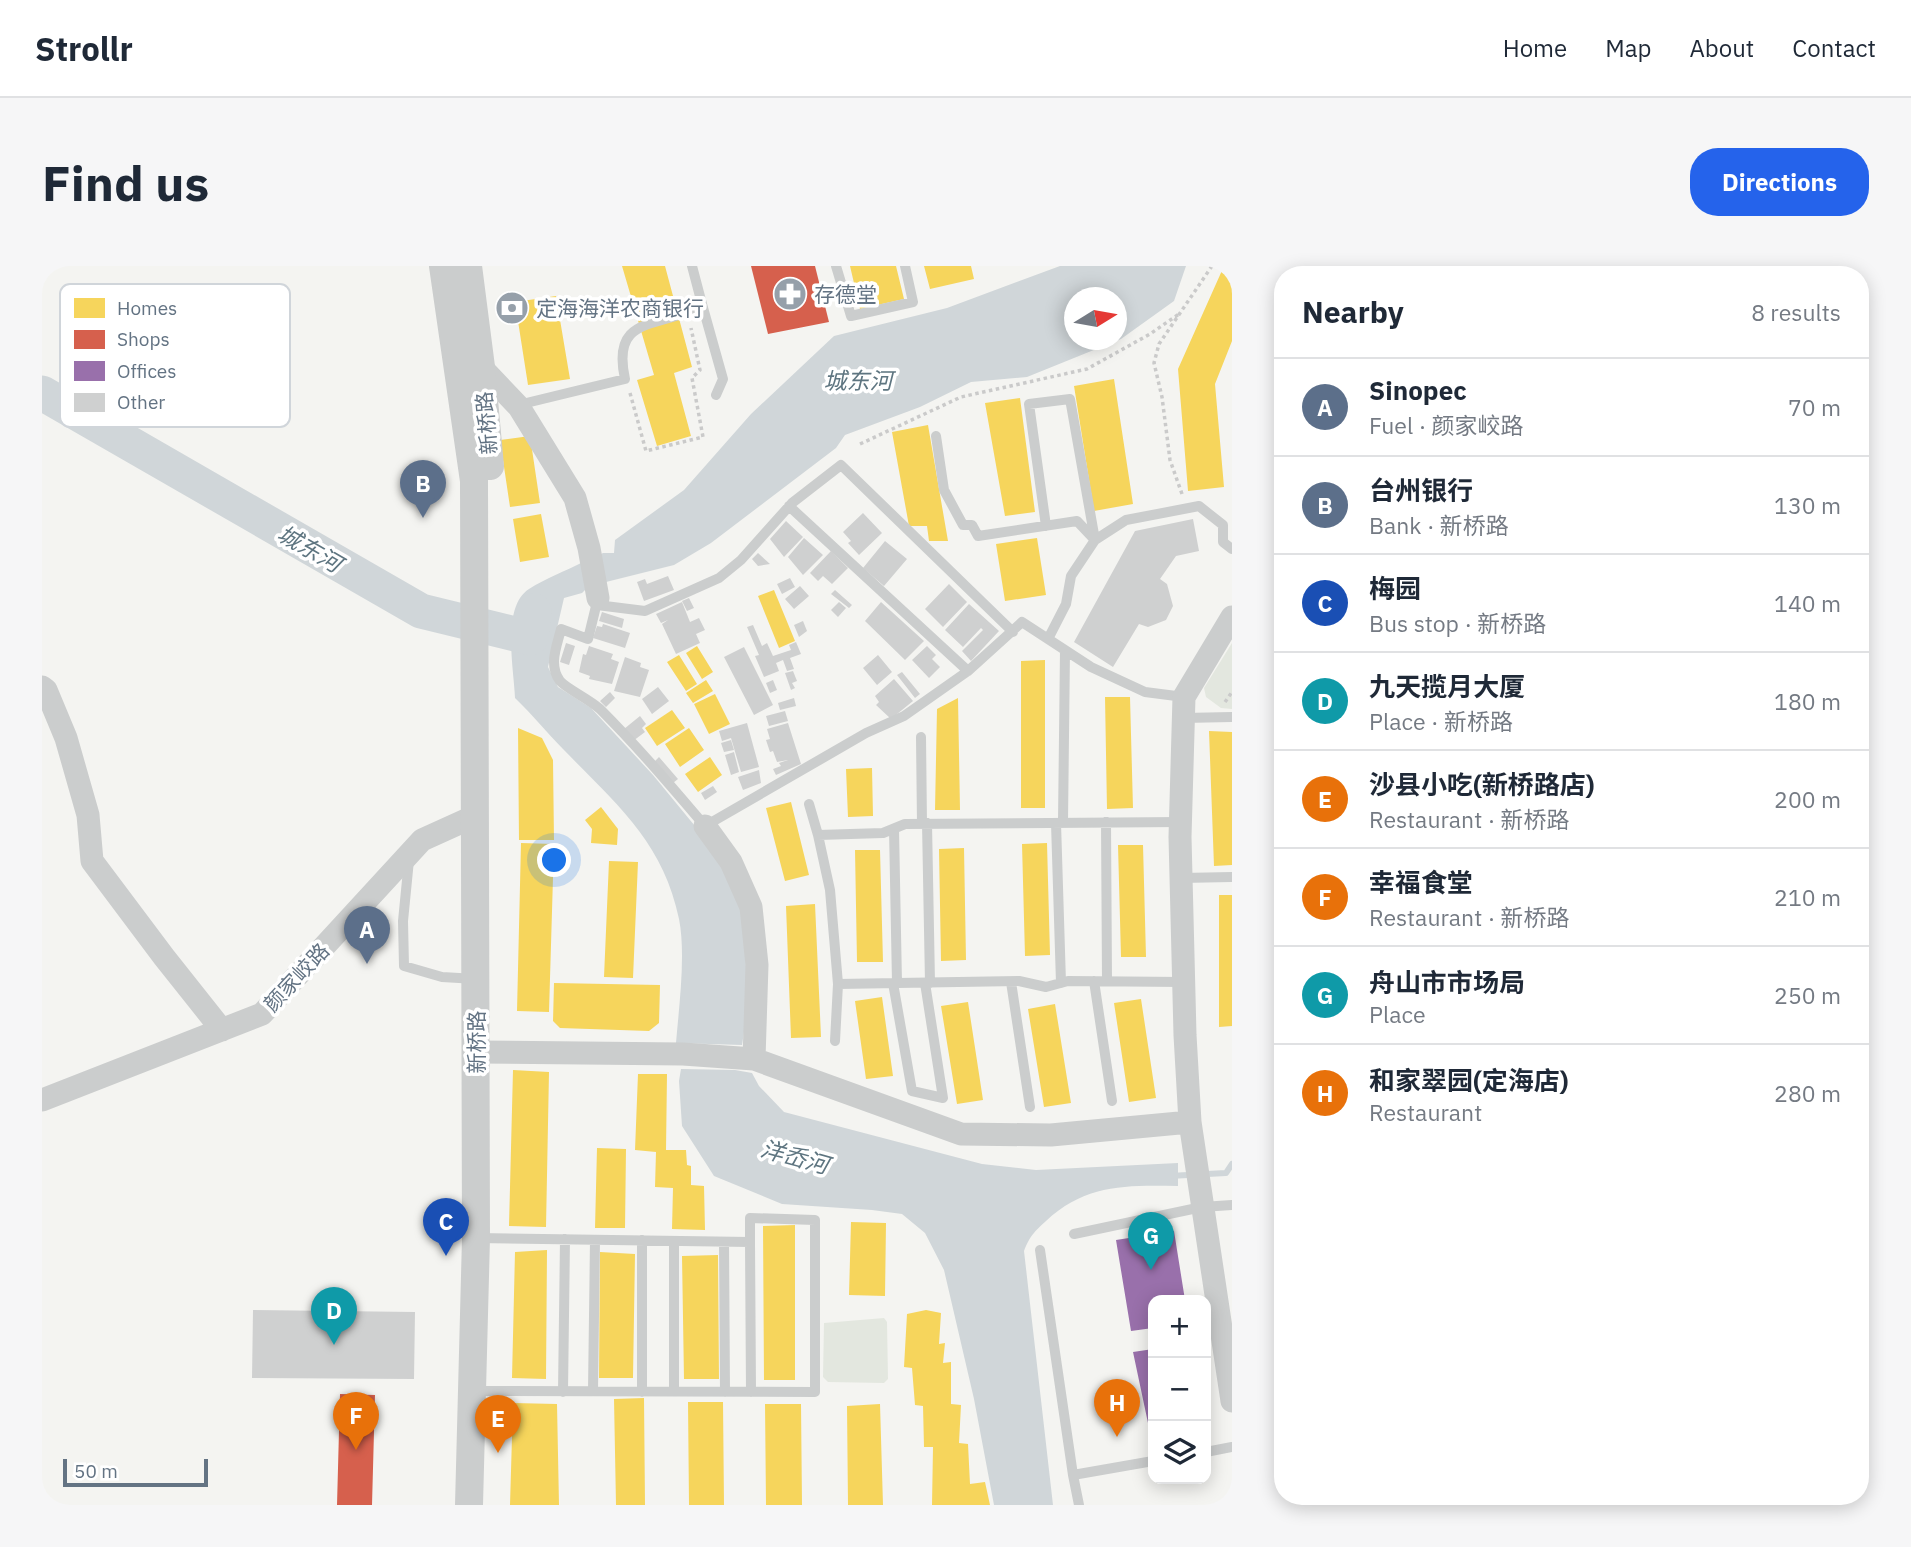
<!DOCTYPE html>
<meta charset="utf-8">
<style>
body{margin:0;font-family:"IBM Plex Sans","Noto Sans SC",sans-serif;background:#f6f6f7;color:#1f2937}
.controls{position:absolute;right:21px;bottom:21px;display:grid;overflow:hidden;border-radius:14px;box-shadow:0 4px 18px #0003}
.controls button{width:63px;height:63px;display:grid;place-items:center;padding:0;border:0;border-bottom:2px solid #e0e1e3;background:#fff;color:#1f2937;font:35px sans-serif}
.compass{position:absolute;left:1022px;top:21px;width:63px;height:63px;border-radius:50%;background:#fff;box-shadow:0 4px 18px #0003;rotate:79deg}
.scale{position:absolute;left:21px;bottom:18px;width:145px;box-sizing:border-box;padding-left:7px;border:4px solid #637383;border-top:0;font-size:19px;line-height:24px;white-space:nowrap;color:#637383;-webkit-text-stroke:5px #fff;paint-order:stroke}
.you{position:absolute;left:513px;top:595px;width:24px;height:24px;margin:-18px;border:5px solid #fff;border-radius:50%;background:#1a73e8;box-shadow:0 0 0 10px #1a73e833}
.badge{display:grid;place-items:center;width:46px;height:46px;border-radius:50%;background:#2563eb;color:#fff;font-size:23px;font-weight:700}
.pin{position:absolute;translate:-50% -58px;filter:drop-shadow(0 2px 4px #0008)}
.pin::after{content:'';position:absolute;top:37px;width:24px;height:21px;background:inherit;clip-path:polygon(0 0,100% 0,50% 100%)}
.list{margin:0;padding:0;list-style:none}
h2{display:flex;justify-content:space-between;align-items:center;height:91px;margin:0;padding:0 28px;font-size:30px}
h2 small{font-size:23px;font-weight:400;color:#747a83}
.list li{display:grid;grid-template-columns:46px 1fr auto;gap:21px;align-items:center;box-sizing:border-box;height:98px;padding:0 28px;border-top:2px solid #e0e1e3}
.list b{display:block;font-size:26px;white-space:nowrap}
.list p{margin:0;font-size:23px;white-space:nowrap;color:#747a83}
.list em{font-size:23px;font-style:normal;color:#747a83}
.icon{flex:none;width:38px;height:38px;fill:none;stroke:currentColor;stroke-width:2;stroke-linecap:round;stroke-linejoin:round}
.map{position:relative;flex:none;width:1190px;height:1239px;overflow:hidden;border-radius:28px}
header{display:flex;align-items:center;gap:42px;box-sizing:border-box;height:98px;padding:0 35px;background:#fff;border-bottom:2px solid #e0e1e3}
header strong{font-size:33px}
nav{display:flex;gap:38px;margin-inline-start:auto;font-size:24px}
.intro{display:flex;align-items:center;justify-content:space-between;box-sizing:border-box;height:168px;padding:0 42px}
h1{margin:0;font-size:49px}
.button{padding:18px 32px;border-radius:28px;background:#2563eb;color:#fff;font-size:24px;font-weight:700}
main{display:flex;gap:42px;padding:0 42px}
aside{flex:1;background:#fff;border-radius:28px;box-shadow:0 4px 18px #0003}
.map>svg:first-child{display:block}
</style>
<header>
<strong>Strollr</strong>
<nav><a>Home</a><a>Map</a><a>About</a><a>Contact</a></nav>
</header>
<div class="intro"><h1>Find us</h1><a class="button">Directions</a></div>
<main>
<div class="map">
<svg width="1190" height="1239" viewBox="0 0 1190 1239">
<rect width="100%" height="100%" fill="#f4f4f1"/>
<!-- green -->
<path fill="#e3e7df" d="M1190 377V443L1179 442 1164 431 1162 422Z
M842 1052 845 1056 846 1113 842 1117 786 1116 781 1111 782 1057Z"/>
<!-- water -->
<path fill="#d0d6d9" fill-rule="evenodd" d="M1018 0H1144L1132 35 1079 73 985 111 929 116 878 141 803 169 794 182 669 277 632 299 560 317 555 290 561 287H572L573 274 642 224 709 148 792 70 905 42ZM1032 32H1074V74H1032Z
M541 296 547 320 540 327 522 332 506 401 516 421 549 442 611 509 671 582 692 617 702 660 706 741 700 779 634 777C637 741 644 688 637 653 621 575 573 537 521 483 505 467 490 448 473 432 472 403 459 341 487 323 504 312 524 305 541 296Z
M639 803 693 804 710 807 717 820 742 846 940 898 994 904 1136 897V920C1085 919 1043 918 1004 955 992 966 988 970 982 985L1011 1239H952L932 1133 902 1004 883 967 860 948 830 944 740 938 672 910 640 860 637 815Z"/>
<!-- homes -->
<path fill="#f6d55c" d="M580 0H623L650 101 632 107 649 170 615 180 595 114 612 109Z
M808 0H854L862 33 818 43Z
M882 0H929L932 13 888 23Z
M1182 0H1190V75L1173 118 1182 221 1146 225 1136 103Z
M514 30 528 113 486 119 473 36Z
M1072 113 1091 238 1052 245 1032 120Z
M978 132 993 246 963 250 943 137Z
M886 159 906 275H887L885 260H867L850 166Z
M488 170 498 237 468 241 458 174Z
M499 248 507 291 478 296 471 253Z
M995 272 1004 329 963 335 954 278Z
M732 324 753 375 737 382 716 330Z
M655 380 671 406 660 413 644 387Z
M637 389 655 418 644 425 625 396Z
M1003 394V542H979V395Z
M664 414 671 425 651 437 644 427Z
M673 428 688 458 667 468 652 438Z
M1063 431H1088L1091 542 1065 543Z
M916 432 918 544H893L895 443Z
M630 444 643 462 615 480 603 462Z
M476 462 500 472 511 494 512 574H477Z
M647 462 662 484 638 501 623 478Z
M1167 465 1190 466V599L1172 600Z
M668 491 680 509 656 526 643 508Z
M830 502 831 550 806 551 804 503Z
M749 536 767 609 743 615 724 542Z
M559 541 576 563 575 579 549 577 550 563 543 554Z
M479 577 512 578 507 746 475 745Z
M1005 577 1008 689 983 690 980 578Z
M1076 579H1101L1104 691H1079Z
M922 582 924 694 899 695 897 583Z
M813 584H838L841 696H815Z
M567 595 596 596 591 712 562 711Z
M1177 629H1190V760L1177 761Z
M773 638 779 771 749 772 744 640Z
M512 717 618 719 617 757 607 765 518 762 511 755Z
M840 731 851 810 824 813 813 735Z
M1099 733 1114 832 1087 836 1072 737Z
M926 736 941 834 915 838 899 740Z
M1013 738 1029 837 1002 841 986 743Z
M471 804 507 806 504 961 467 960Z
M596 808H625L624 884H644L645 899 649 900V919L662 920 663 964 630 963 631 922 613 921 614 886 593 884Z
M555 882 584 883 583 962H553Z
M809 956 844 957 843 1030 807 1029Z
M753 959V1114H722L721 960Z
M505 984 504 1113 470 1112 473 986Z
M558 986 593 988 591 1112H557Z
M676 989 677 1113H642L640 990Z
M884 1044 899 1047 897 1078 903 1077 901 1097 909 1096V1138L919 1139 917 1177 926 1178 928 1218 943 1216 948 1239H890L891 1181H882L881 1140 873 1139 870 1102 862 1101 865 1048Z
M602 1132 603 1239H574L572 1133Z
M646 1136H681L682 1239H647Z
M471 1137 515 1138 517 1239H468Z
M723 1138H759L760 1239H724Z
M838 1138 841 1239H806L805 1140Z"/>
<!-- shops -->
<path fill="#d6604d" d="M709 0H773L787 56 726 68Z
M298 1128 333 1129 330 1239H295Z"/>
<!-- offices -->
<path fill="#9970ab" d="M1132 965 1143 1034H1111V1062L1089 1065 1074 974Z
M1111 1083V1156L1106 1157 1091 1086Z"/>
<g fill="none" stroke-linecap="round" stroke-linejoin="round">
<!-- stream -->
<path stroke="#d0d6d9" stroke-width="6" d="M1127 910 1184 907 1190 898"/>
<!-- river -->
<path stroke="#d0d6d9" stroke-width="35" d="M0 127 379 345 489 372 492 345"/>
</g>
<!-- building -->
<path fill="#cfd0d0" d="M821 247 840 267 817 289 806 277 809 275 801 266Z
M1151 253 1157 285 1134 290 1118 313 1125 318 1131 340 1124 354 1106 361 1097 358 1071 401 1032 376 1093 265Z
M744 255 761 271 742 291 728 273Z
M762 272 781 289 761 309 746 291Z
M843 275 865 293 842 320 821 302Z
M789 285 806 302 790 318 781 310 776 315 768 307Z
M716 287 728 298 716 300 710 293Z
M626 310 632 324 602 335 595 316 603 313 605 318Z
M748 312 753 321 740 328 735 318Z
M907 318 925 336 901 361 883 343Z
M758 320 767 330 752 343 743 333Z
M793 324 810 339 807 342 789 328Z
M647 332 652 342 645 345 640 335Z
M640 336 648 356 657 352 663 364 654 368 658 377 634 388 620 358 626 354 619 357 614 348Z
M797 336 804 342 796 351 789 344Z
M839 336 882 375 863 394 823 355Z
M927 338 957 365 929 395 920 385 941 364 939 362 921 381 903 364Z
M560 346 582 353 580 362 557 355Z
M761 355 765 365 757 371 752 359Z
M561 358 588 367 583 382 551 372 555 360 560 361Z
M711 359 720 380 725 377 731 390 749 384 747 379 754 376 759 388 748 392 752 403 745 405 741 394 734 397 737 405 722 411 713 390 717 389 705 361Z
M524 377 533 380 527 399 518 396Z
M547 380 571 388 569 393 577 396 570 418 547 413 548 410 537 406 541 388 544 389Z
M885 380 894 389 890 393 898 401 887 412 870 394Z
M702 381 731 439 712 449 682 391Z
M836 389 850 406 835 419 821 402Z
M583 391 599 397 598 401 607 404 598 431 572 425Z
M751 405 755 415 750 417 753 422 749 424 743 407Z
M860 406 878 428 873 432 855 409Z
M852 413 871 435 849 453 834 439 837 436 833 430Z
M731 414 735 424 728 427 724 417Z
M616 421 627 435 610 448 600 433Z
M568 426 573 432 564 441 558 435Z
M752 432 754 440 738 444 736 437Z
M743 445 746 455 727 460 724 450Z
M598 450 604 458 600 462 603 466 591 475 582 463Z
M705 457 717 501 699 506 689 472 680 475 677 465Z
M746 457 759 498 734 509 731 503 739 500 737 497 746 494 735 496 731 485 728 486 724 474 728 473 725 463Z
M689 474 692 484 682 486 679 477Z
M692 486 697 506 689 509 683 489Z
M617 491 636 513 631 517 612 496Z
M717 504 719 517 701 524 696 511Z
M671 520 675 526 663 534 659 527Z
M211 1044 373 1046 372 1113 210 1112Z"/>
<g fill="none" stroke-linecap="round" stroke-linejoin="round">
<!-- path -->
<path stroke="#cacaca" stroke-width="3.5" stroke-dasharray="3.5 3.5" stroke-linecap="butt" d="M588 127 604 185 661 171 650 112 658 104 649 62
M818 178 919 131 1045 103 1108 68 1137 48
M1140 228 1128 194 1120 131 1112 97 1117 78 1170 0
M1183 436 1190 426"/>
<!-- service -->
<path stroke="#cbcdcd" stroke-width="10" d="M794 0 809 50 871 36 863 0
M660 38 681 113 674 129
M476 139 583 113C568 45 622 64 660 38L650 0
M894 170 902 224 921 259H930L936 270 1035 255 1053 274
M747 240 926 405
M1004 260 987 138 1028 133 1053 274
M556 332 546 373 519 363C515 380 506 399 518 415 525 423 547 433 558 443 595 480 629 520 663 560L824 467 862 450 926 405 980 356 1049 401 1103 426 1142 431
M555 339 603 345 677 312 699 294 750 237 799 199 971 366
M1006 373 1024 338 1029 310 1053 274 1084 254 1157 240 1181 259V276L1190 283
M1141 452 1190 451
M879 471 880 558
M767 538 776 569
M1021 556 1023 384
M1064 556 1065 715
M1139 556 863 558 841 567 776 569 788 624 796 718 977 715 1004 721 1026 715 1141 716
M885 557 888 717
M1014 557 1019 717
M852 563 855 717
M367 594 361 655 362 700 400 711 434 713
M1139 612 1190 611
M1052 715 1070 835
M969 716 988 841
M851 717 870 825 901 832 883 717
M793 775 796 718
M1032 968 1160 941 1190 939
M632 975V1125
M682 976 683 1126
M708 976 709 1126
M998 984 1031 1209
M432 1125 773 1126V954L708 952V976L434 972
M551 1125 553 974
M521 1126 523 973
M600 1126V974
M1164 1186 1190 1181
M1037 1239 1031 1209 1111 1195"/>
<!-- minor -->
<path stroke="#cbcdcd" stroke-width="23" d="M439 101 477 141 533 232 547 282 556 332
M1190 351 1142 431 1138 571 1143 769 1148 856 1190 1135
M0 421 4 424 24 472 46 549 50 595 122 691 180 764
M663 560 689 596 709 641 715 699 712 793
M434 786 641 788 712 793 919 868 1009 869 1148 856
M0 834 220 748 380 574 433 550"/>
<!-- tertiary -->
<path stroke="#cbcdcd" stroke-width="28" d="M401 0 432 215 434 972 427 1239
M426 0 439 101 448 200"/>
</g>
<!-- icons -->
<defs>
<symbol id="pharmacy-disc" viewBox="-11 -11 22 22"><circle r="9.5" fill="#96a0aa" stroke="#fff"/><path d="M-2-6h4v4h4v4h-4v4h-4v-4h-4v-4h4Z" fill="#fff"/></symbol>
<symbol id="bank-disc" viewBox="-11 -11 22 22"><circle r="9.5" fill="#96a0aa" stroke="#fff"/><path d="M-6-4H6V4H-6ZM0-2.3a2.3 2.3 0 1 0 0 4.6a2.3 2.3 0 1 0 0-4.6Z" fill="#fff"/></symbol>
</defs>
<g fill-rule="evenodd">
<use href="#pharmacy-disc" x="729" y="9" width="38" height="38"/>
<use href="#bank-disc" x="451" y="23" width="38" height="38"/>
</g>
<g text-anchor="middle" dominant-baseline="central" stroke-width="7" stroke-linejoin="round" paint-order="stroke">
<!-- poi labels -->
<g font-size="21" fill="#637383" stroke="#fff" text-anchor="start">
<text x="772" y="28">存德堂</text>
<text x="494" y="42">定海海洋农商银行</text>
</g>
<!-- street labels -->
<g font-size="21" fill="#637383" stroke="#fff">
<text transform="translate(444 157) rotate(-95)">新桥路</text>
<text transform="translate(254 711) rotate(-47)">颜家峧路</text>
<text transform="translate(434 776) rotate(-90)">新桥路</text>
</g>
<!-- water labels -->
<g font-size="23" font-style="italic" fill="#5e7580" stroke="#fff">
<text x="816" y="114">城东河</text>
<text transform="translate(268 282) rotate(30)">城东河</text>
<text transform="translate(753 890) rotate(15)">洋岙河</text>
</g>
</g>
<!-- legend -->
<rect x="18" y="18" width="230" height="143" rx="10" fill="#fff" stroke="#d0d5da" stroke-width="2"/>
<rect x="32" y="32" width="31" height="20" fill="#f6d55c"/>
<rect x="32" y="64" width="31" height="19" fill="#d6604d"/>
<rect x="32" y="95" width="31" height="20" fill="#9970ab"/>
<rect x="32" y="127" width="31" height="19" fill="#cfd0d0"/>
<g font-size="19" fill="#637383">
<text x="75" y="49">Homes</text>
<text x="75" y="80">Shops</text>
<text x="75" y="112">Offices</text>
<text x="75" y="143">Other</text>
</g>
</svg>
<div class="controls">
<button>+</button>
<button>−</button>
<button><svg class="icon" aria-label="layers" viewBox="0 0 24 24"><path d="M12 4l9 5-9 5-9-5zM3 14l9 5 9-5"/></svg></button>
</div>
<svg class="compass" viewBox="-18 -18 36 36"><path d="M0-13l5 13h-10z" fill="#e53935"/><path d="M0 13l5-13h-10z" fill="#747a83"/></svg>
<div class="scale">50 m</div>
<div class="you"></div>
<div class="pin badge" style="left:325px;top:698px;background:#5c6f8a">A</div>
<div class="pin badge" style="left:381px;top:252px;background:#5c6f8a">B</div>
<div class="pin badge" style="left:404px;top:990px;background:#1a4fb4">C</div>
<div class="pin badge" style="left:292px;top:1079px;background:#0f9aa8">D</div>
<div class="pin badge" style="left:456px;top:1187px;background:#e8710a">E</div>
<div class="pin badge" style="left:314px;top:1184px;background:#e8710a">F</div>
<div class="pin badge" style="left:1109px;top:1004px;background:#0f9aa8">G</div>
<div class="pin badge" style="left:1075px;top:1171px;background:#e8710a">H</div>
</div>
<aside>
<h2>Nearby<small>8 results</small></h2>
<ul class="list">
<li><span class="badge" style="background:#5c6f8a">A</span><div><b>Sinopec</b><p>Fuel · 颜家峧路</p></div><em>70 m</em></li>
<li><span class="badge" style="background:#5c6f8a">B</span><div><b>台州银行</b><p>Bank · 新桥路</p></div><em>130 m</em></li>
<li><span class="badge" style="background:#1a4fb4">C</span><div><b>梅园</b><p>Bus stop · 新桥路</p></div><em>140 m</em></li>
<li><span class="badge" style="background:#0f9aa8">D</span><div><b>九天揽月大厦</b><p>Place · 新桥路</p></div><em>180 m</em></li>
<li><span class="badge" style="background:#e8710a">E</span><div><b>沙县小吃(新桥路店)</b><p>Restaurant · 新桥路</p></div><em>200 m</em></li>
<li><span class="badge" style="background:#e8710a">F</span><div><b>幸福食堂</b><p>Restaurant · 新桥路</p></div><em>210 m</em></li>
<li><span class="badge" style="background:#0f9aa8">G</span><div><b>舟山市市场局</b><p>Place</p></div><em>250 m</em></li>
<li><span class="badge" style="background:#e8710a">H</span><div><b>和家翠园(定海店)</b><p>Restaurant</p></div><em>280 m</em></li>
</ul>
</aside>
</main>
